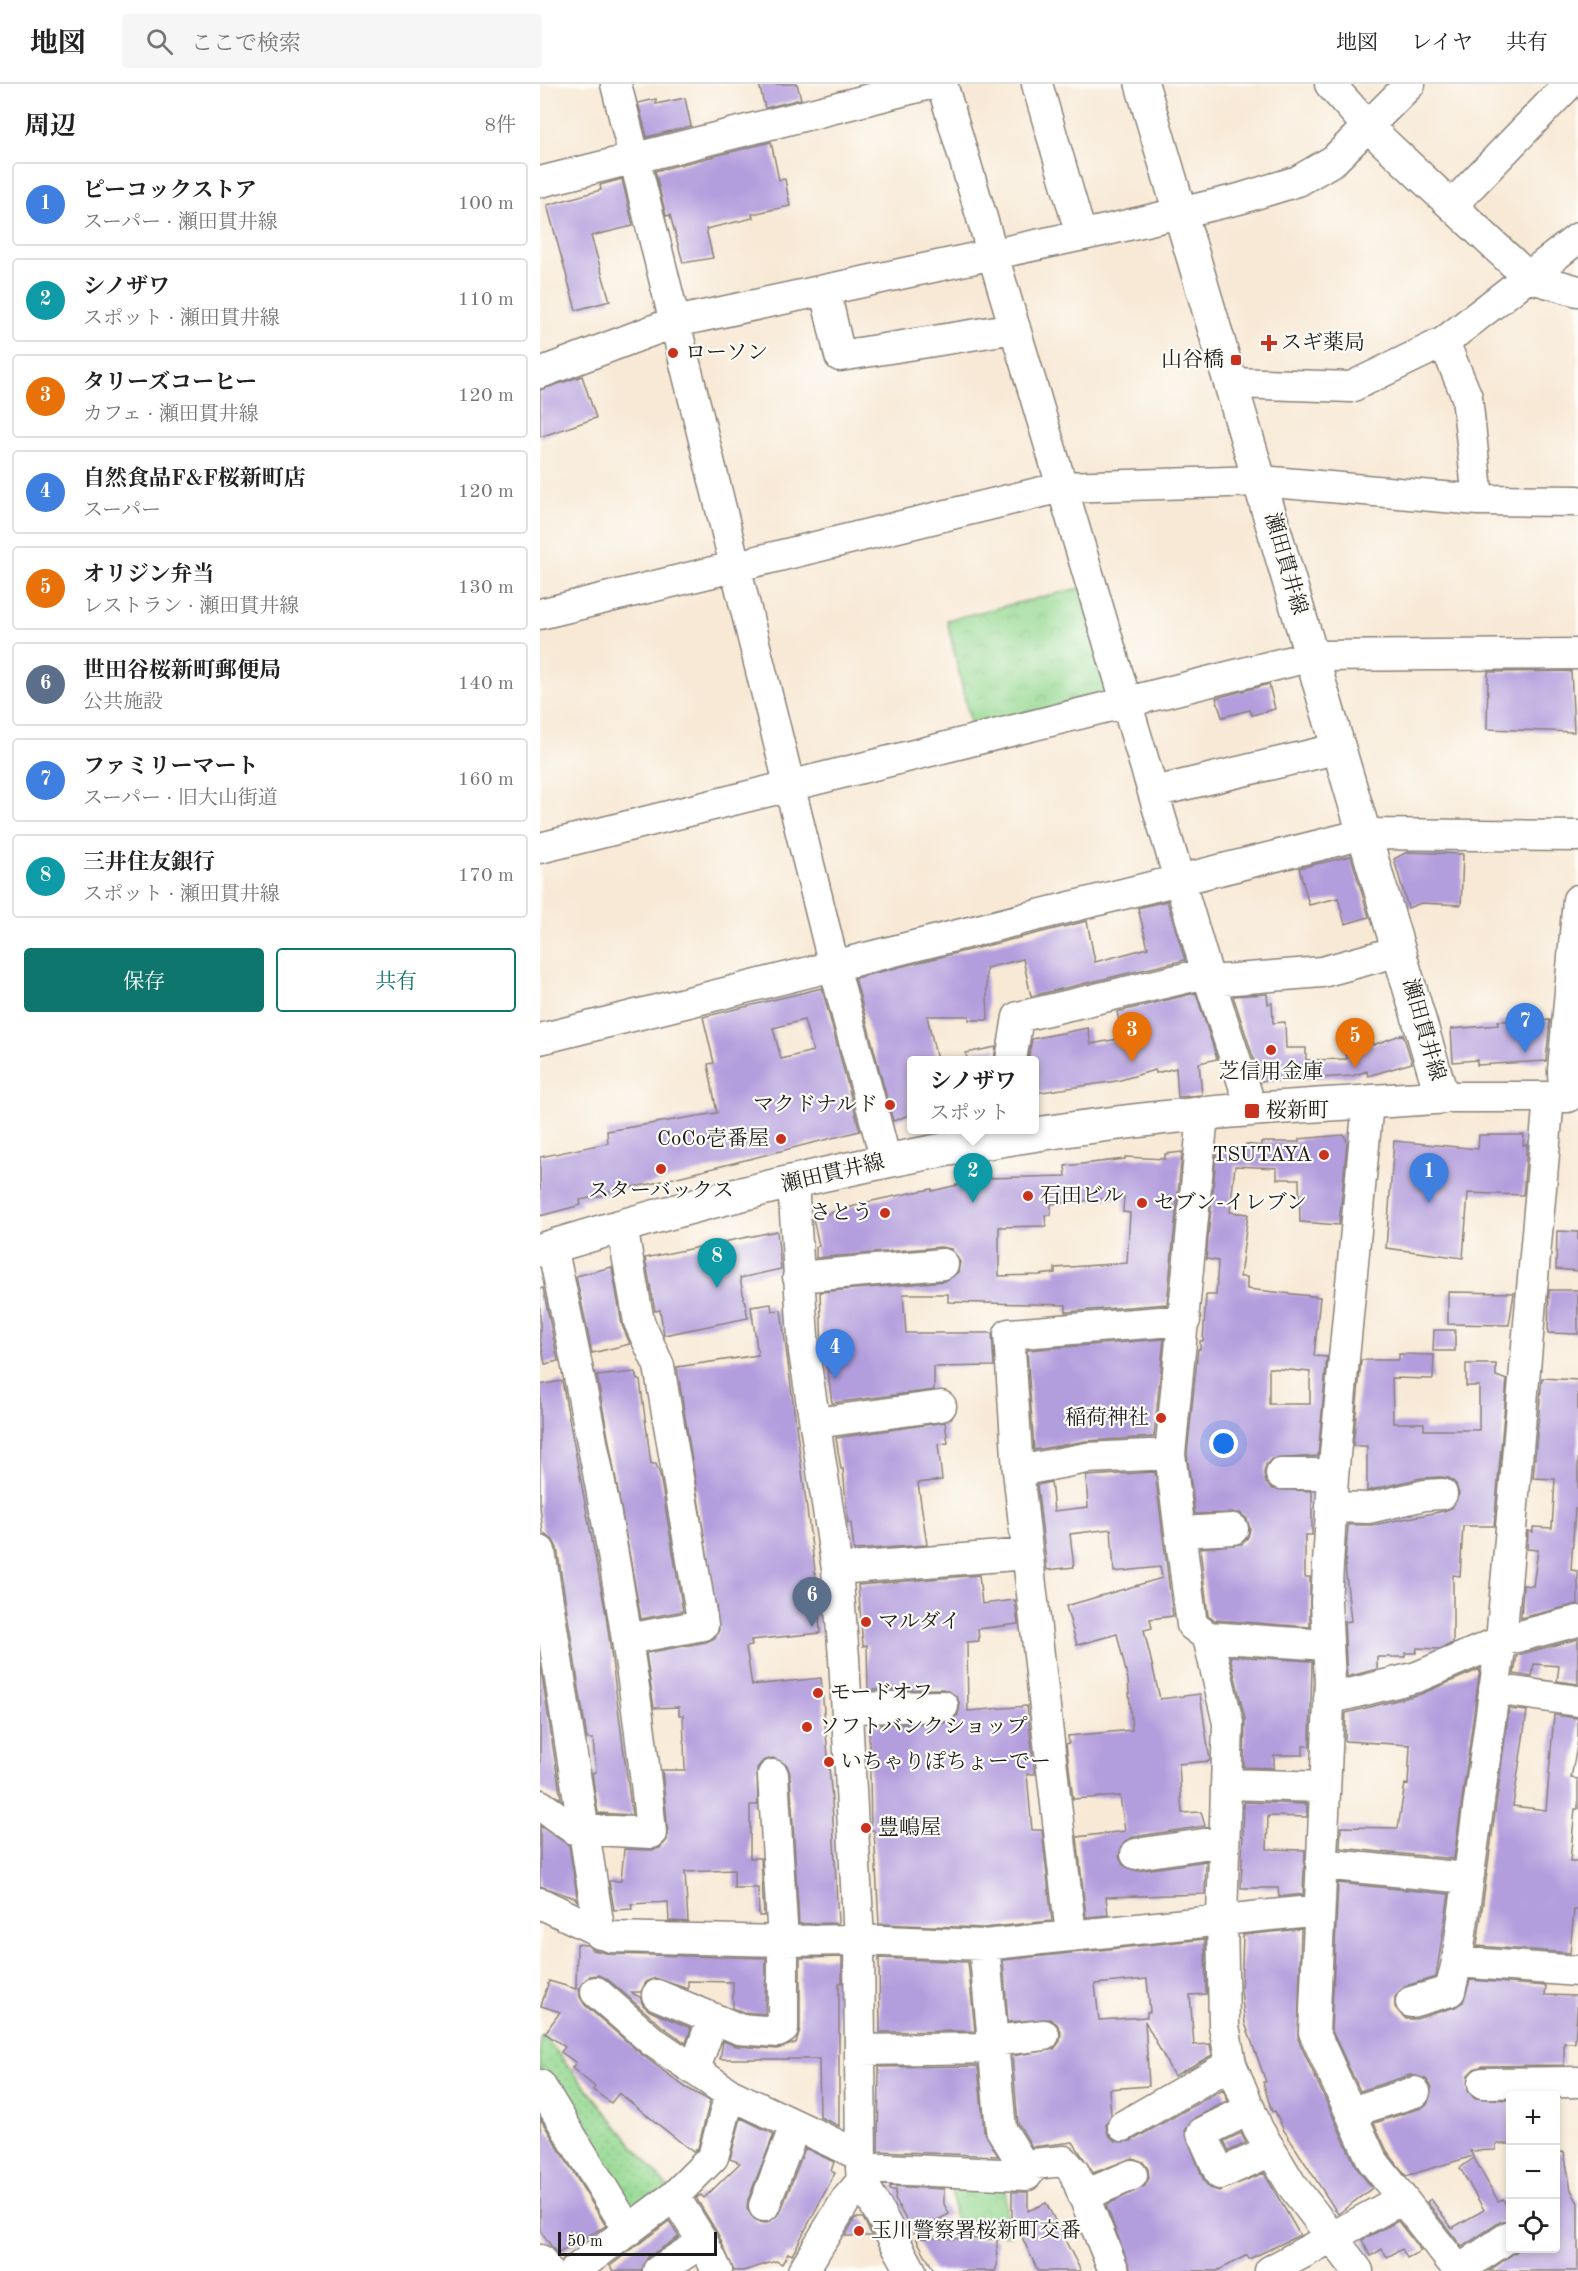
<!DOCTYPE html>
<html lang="ja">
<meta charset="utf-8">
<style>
body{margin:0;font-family:"Old Standard TT","Noto Serif JP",serif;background:#f6f6f6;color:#222}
.controls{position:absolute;right:18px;bottom:18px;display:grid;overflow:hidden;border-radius:6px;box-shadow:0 3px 9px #0003}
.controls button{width:54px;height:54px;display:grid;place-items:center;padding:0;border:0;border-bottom:2px solid #e0e0e0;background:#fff;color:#222;font:30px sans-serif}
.scale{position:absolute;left:18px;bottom:15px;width:159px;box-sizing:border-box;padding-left:6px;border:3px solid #1c1c1c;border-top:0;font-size:16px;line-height:21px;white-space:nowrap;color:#1c1c1c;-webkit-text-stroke:4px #fdfcf7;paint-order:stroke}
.you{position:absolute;left:684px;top:1360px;width:21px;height:21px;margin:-15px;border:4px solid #fff;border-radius:50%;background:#1a73e8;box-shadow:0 0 0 9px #1a73e833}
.badge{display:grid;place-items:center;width:39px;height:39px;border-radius:50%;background:#0f766e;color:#fff;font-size:20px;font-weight:700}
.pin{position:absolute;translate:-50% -50px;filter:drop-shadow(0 2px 3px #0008)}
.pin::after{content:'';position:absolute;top:32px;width:21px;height:18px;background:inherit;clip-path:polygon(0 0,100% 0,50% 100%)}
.popup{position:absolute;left:367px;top:972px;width:132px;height:78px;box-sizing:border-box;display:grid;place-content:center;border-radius:6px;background:#fff;filter:drop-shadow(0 2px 4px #0005);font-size:20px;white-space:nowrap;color:#767676}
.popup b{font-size:22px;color:#222}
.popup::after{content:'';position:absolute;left:50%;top:100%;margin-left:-12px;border:12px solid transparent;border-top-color:#fff}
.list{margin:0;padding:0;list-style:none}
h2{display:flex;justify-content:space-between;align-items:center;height:78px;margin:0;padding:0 24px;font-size:26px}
h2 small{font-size:20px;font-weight:400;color:#767676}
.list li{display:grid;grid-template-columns:39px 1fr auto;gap:18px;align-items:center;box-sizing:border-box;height:84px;margin:0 12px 12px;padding:0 12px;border:2px solid #e0e0e0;border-radius:6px}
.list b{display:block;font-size:22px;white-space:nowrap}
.list p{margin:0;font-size:20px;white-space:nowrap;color:#767676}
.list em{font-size:20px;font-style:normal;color:#767676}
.actions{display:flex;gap:12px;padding:18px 24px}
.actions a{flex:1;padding:14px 0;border:2px solid #0f766e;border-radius:6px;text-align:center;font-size:21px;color:#0f766e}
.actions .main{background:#0f766e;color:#fff}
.icon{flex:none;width:33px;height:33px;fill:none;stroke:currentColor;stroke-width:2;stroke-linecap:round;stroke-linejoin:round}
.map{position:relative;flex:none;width:1038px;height:2187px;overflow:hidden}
header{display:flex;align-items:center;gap:36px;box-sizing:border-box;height:84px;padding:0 30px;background:#fff;border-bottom:2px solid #e0e0e0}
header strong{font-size:28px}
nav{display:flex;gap:33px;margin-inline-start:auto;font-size:21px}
.search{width:420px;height:54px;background:#f6f6f6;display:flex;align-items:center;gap:15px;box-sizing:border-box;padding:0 21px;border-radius:6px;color:#767676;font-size:22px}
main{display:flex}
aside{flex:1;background:#fff}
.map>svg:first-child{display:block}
</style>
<header>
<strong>地図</strong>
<div class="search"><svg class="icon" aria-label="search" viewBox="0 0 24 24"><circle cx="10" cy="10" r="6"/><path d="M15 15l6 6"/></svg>ここで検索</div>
<nav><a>地図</a><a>レイヤ</a><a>共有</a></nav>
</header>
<main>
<aside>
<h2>周辺<small>8件</small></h2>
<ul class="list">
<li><span class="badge" style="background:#3f7fe0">1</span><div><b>ピーコックストア</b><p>スーパー · 瀬田貫井線</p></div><em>100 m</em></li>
<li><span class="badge" style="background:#0f9aa8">2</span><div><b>シノザワ</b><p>スポット · 瀬田貫井線</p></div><em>110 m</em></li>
<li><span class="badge" style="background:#e8710a">3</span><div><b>タリーズコーヒー</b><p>カフェ · 瀬田貫井線</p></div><em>120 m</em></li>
<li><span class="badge" style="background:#3f7fe0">4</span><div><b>自然食品F&amp;F桜新町店</b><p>スーパー</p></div><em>120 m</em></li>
<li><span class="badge" style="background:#e8710a">5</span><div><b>オリジン弁当</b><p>レストラン · 瀬田貫井線</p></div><em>130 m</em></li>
<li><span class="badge" style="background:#5c6f8a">6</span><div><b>世田谷桜新町郵便局</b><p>公共施設</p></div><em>140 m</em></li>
<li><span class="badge" style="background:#3f7fe0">7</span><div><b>ファミリーマート</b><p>スーパー · 旧大山街道</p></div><em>160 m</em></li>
<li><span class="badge" style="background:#0f9aa8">8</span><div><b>三井住友銀行</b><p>スポット · 瀬田貫井線</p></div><em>170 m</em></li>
</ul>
<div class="actions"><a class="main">保存</a><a>共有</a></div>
</aside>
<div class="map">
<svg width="1038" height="2187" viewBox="0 0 1038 2187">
<defs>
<pattern id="grass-dots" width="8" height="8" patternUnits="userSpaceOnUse" patternTransform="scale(1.5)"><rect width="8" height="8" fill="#94d891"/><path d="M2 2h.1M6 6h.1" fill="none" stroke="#7fb97c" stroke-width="1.8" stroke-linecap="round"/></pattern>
<pattern id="park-crowns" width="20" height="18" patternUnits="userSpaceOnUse" patternTransform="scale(1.5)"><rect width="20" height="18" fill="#94d891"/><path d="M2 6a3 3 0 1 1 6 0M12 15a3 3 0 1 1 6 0" fill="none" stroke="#7fb97c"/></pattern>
</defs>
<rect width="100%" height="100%" fill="#fdfcf7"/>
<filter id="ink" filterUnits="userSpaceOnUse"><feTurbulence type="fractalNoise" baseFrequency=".0167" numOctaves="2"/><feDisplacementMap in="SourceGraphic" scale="12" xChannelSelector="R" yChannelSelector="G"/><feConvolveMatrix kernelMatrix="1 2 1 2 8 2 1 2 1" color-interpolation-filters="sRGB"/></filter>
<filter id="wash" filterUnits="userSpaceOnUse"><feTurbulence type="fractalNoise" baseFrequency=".008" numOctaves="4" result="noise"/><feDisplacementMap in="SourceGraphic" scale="24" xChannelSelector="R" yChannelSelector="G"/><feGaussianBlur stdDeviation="1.35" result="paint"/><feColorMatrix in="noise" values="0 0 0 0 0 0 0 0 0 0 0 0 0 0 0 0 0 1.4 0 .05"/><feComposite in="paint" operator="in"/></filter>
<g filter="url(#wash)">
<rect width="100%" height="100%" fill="#f8e9d6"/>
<!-- grass -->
<path fill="url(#grass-dots)" stroke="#587a56" stroke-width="1.5" d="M3 1951 130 2106 92 2134 0 1988V1952Z"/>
<!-- park -->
<path fill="url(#park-crowns)" stroke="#587a56" stroke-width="1.5" d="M544 503 570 615 432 646 407 536Z
M411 2094H465L466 2138 471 2150 415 2151Z"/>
<g id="blocks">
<!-- building -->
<path fill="#b39edd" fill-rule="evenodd" d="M219 0H257L261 15 225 24Z
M145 14 151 42 107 53 98 19 116 15V20Z
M231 58 239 96 245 95 250 122 212 130 213 134 166 145 173 174 143 179 130 131 126 132 115 87Z
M82 95 93 142 51 152 70 217 36 226 7 121 61 106 60 101Z
M42 292 56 334 0 353V306Z
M1031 587 1034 648 947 645 948 588Z
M729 600 735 625 712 631 710 626 682 633 676 614Z
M867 768 923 770 921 821 881 819 868 824 854 775Z
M811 772 829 833 805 840 798 814 769 821 759 784Z
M627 817 645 876 491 912 483 875 446 884 448 936H429V932H387L397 976H372V1030L353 1037 315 894 547 837 555 878 608 864 598 824Z
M282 904 320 1047 110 1100 69 1107V1110L40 1116 41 1121 0 1132V1073L68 1059 67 1047 177 1029 168 980 174 979 163 933ZM264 936 273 967 241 975 233 944Z
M656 909 677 975 659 979 662 1011 638 1013 636 984 616 989 615 986 577 997 495 1009V976H488L492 955 548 944 551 960 583 954 577 928Z
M727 910 728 920 732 919 733 939 745 938 746 964H766V976L807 975 802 960 830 952 833 961 863 950 872 979 828 992 827 987 812 992 721 997 693 912Z
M1010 936 1006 977 937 981V976L913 978 911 945 958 941V937Z
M456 963 454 976H427L426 969Z
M804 1051 807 1058 799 1141 760 1138 759 1095H737V1084L695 1082 690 1128 708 1130 700 1193H707V1205L780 1213 774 1272 787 1273 778 1372 733 1375 726 1381 724 1389 726 1399 733 1405 772 1407V1451H765V1493H770V1543L674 1536 668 1532 660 1464 702 1460 708 1453 710 1445 707 1435 700 1429 655 1430 647 1370 658 1265H660V1257H663L666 1211H676L678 1177 666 1175 677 1063 705 1066 706 1060 721 1062V1058H759V1055ZM729 1284 770 1288V1320H729Z
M939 1051H984L983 1061H987L983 1111 928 1109 923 1174 846 1164 854 1057 938 1065Z
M642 1068 627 1220 526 1228V1221L408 1218V1210H363L366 1249H452L454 1282 394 1283V1306L292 1319 286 1274H282V1269L280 1208 405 1197 418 1188 420 1178 411 1165 401 1163 276 1174V1163L279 1162 273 1134 332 1117 370 1109 392 1105V1107L447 1094 526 1092 525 1082 585 1075V1073L625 1075V1070ZM584 1113 583 1128 590 1129 587 1179 515 1184V1189L499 1191 459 1192V1143L506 1142 505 1131H511V1120Z
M237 1147 241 1185 200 1194 208 1234 124 1251 120 1226 115 1227 105 1174Z
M1017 1147 1038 1148V1187L1016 1185Z
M72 1183 82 1241 90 1260 52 1269 36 1192Z
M0 1204H3L18 1277 5 1280 0 1254Z
M1009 1206H1038V1250L1008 1249Z
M908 1208 974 1209 969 1241 908 1240Z
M231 1220 232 1227 241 1226 278 1510 280 1549 211 1556 212 1562 206 1563 212 1601 281 1594 292 1716 298 1839 259 1840 250 1690 247 1681 233 1674 223 1677 217 1684 218 1721H210V1774H221L224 1832H219L218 1804H194V1786L145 1788 148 1838 129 1837 128 1818 91 1820 92 1825 74 1826 69 1797H81L84 1765 111 1766 120 1764 127 1756 128 1747 122 1686H145L143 1631H139V1623L114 1624 106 1569 166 1558 175 1554 179 1546 137 1283 218 1271 211 1223Z
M894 1246H915V1267H893Z
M624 1255 614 1353 546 1357 494 1366 487 1266Z
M859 1270 894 1271 893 1295 852 1294 853 1339H884V1346H939V1302H926V1280H956V1292L967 1296 954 1442H923L920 1492 913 1491V1559L900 1565 877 1564 876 1569H865V1573H837V1585L807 1593 804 1538 811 1537 805 1481 808 1441H833L904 1427 912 1424 919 1410 916 1400 909 1394 901 1393 881 1394 827 1407V1362H813L821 1276H859Z
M95 1288 97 1296H100L111 1380H116L120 1391 143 1527 101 1535 57 1292Z
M1002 1294 1038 1296V1425H1035L1031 1486 1038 1487V1520L981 1534 983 1501 993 1502 998 1466 987 1465 988 1447 993 1448V1443L1012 1444 1015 1395 993 1394Z
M22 1297 66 1530 92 1731 58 1729 52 1689 56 1688 53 1655H47L17 1464 13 1456 3 1449 0 1422V1301Z
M405 1338 408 1359 398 1360 402 1396 378 1399 387 1461 314 1466 311 1439H308L303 1385H301L296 1354Z
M615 1388 633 1532 610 1535 612 1544 604 1546 620 1615 660 1610 670 1677 639 1680 642 1729 661 1728 665 1742 593 1753 585 1757 579 1772 583 1781 598 1787 666 1777 665 1810 566 1813 568 1831 546 1833 537 1753 585 1747 580 1712 533 1715 526 1660 529 1659 528 1652 592 1646 588 1596 577 1550 537 1561 526 1522 622 1494 620 1483 574 1488 571 1445 530 1450 534 1483 507 1486 497 1401 511 1398 514 1427 548 1423 546 1392Z
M439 1491 442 1520 475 1516 478 1540 438 1545 439 1557 427 1558 428 1627 487 1622 495 1690H487L492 1746H502L512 1837 443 1844 339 1840 334 1746H331L329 1641 404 1639 418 1631 420 1621 417 1613 403 1605 328 1606 327 1561 323 1562 318 1501Z
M1038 1555V1600L1017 1597 1019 1582 994 1580 992 1593 974 1590 977 1571Z
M690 1572 772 1577 770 1662H763V1671H734V1684L704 1683 705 1635Z
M0 1578 21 1715 0 1704Z
M940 1585 914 1775 800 1764 801 1743 858 1744 865 1700 868 1701 870 1661 805 1657 806 1629 881 1610Z
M969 1625 987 1627 973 1722 1006 1726 1014 1631 1038 1634V1657L1031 1694 1038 1695V1725H1035L1030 1777H1038V1826H1034L1030 1869 937 1862Z
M704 1718 767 1720V1733L728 1732 727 1765 765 1766 763 1810 739 1813 738 1804H701Z
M0 1742 29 1761 38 1818 35 1814 0 1802Z
M798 1799 909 1810 896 1893 866 1902 855 1913V1923L866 1935H876L915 1923 923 1918 930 1896 1006 1902 1005 1911 1038 1912 1035 1959H1024V1981L943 1982 934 1985 928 1991V2007L934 2014 970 2016V2060H956V2066L930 2067 933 2072 866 2092 847 2067 834 2039 881 2024 888 2019 892 2003 886 1995 870 1991 820 2007 791 1945Z
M761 1845 758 1955 816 2083 832 2104 798 2130 743 2045 735 2027 732 2028 723 1998H726L705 1939 701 1907 703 1851Z
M665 1855 666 1910 650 1911 654 1961 670 1960 672 1971 634 1992 605 1937 609 2002 569 2005 571 2031 566 2041 568 2050 575 2057H591L683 2005 688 2017 654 2034 645 2047 664 2097 670 2104 679 2107 724 2089 760 2151 709 2175 707 2171 677 2187H591L566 2121 605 2102 609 2094 608 2085 603 2078 593 2074 553 2089 533 2058 492 2063 478 2039 472 1972 514 1965 520 1957 521 1948 517 1940 510 1935 468 1938 463 1876ZM607 1895 610 1928H607V1933L559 1936 555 1900Z
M37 1860 47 1861 53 1866 71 1870 226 1874 225 1930 203 1928 193 1924V1898L148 1897V1905L115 1894 106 1898 101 1908H90L100 1913 103 1921 110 1927 151 1944 146 1959 123 1943 67 1895 59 1891 50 1892 39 1904 40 1913 45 1921 101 1970 145 2003 170 2017 158 2064 153 2068 79 2009 71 2019 53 2006 55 2003 32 1984 36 1979 21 1968 25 1963 5 1949 20 1928 1 1922 9 1897 36 1905Z
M302 1873V1899H299V2042L280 2033 279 1975H180L183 1957 197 1962 237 1965 256 1959 260 1945V1874Z
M339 1874 428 1878 435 1947 340 1948Z
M438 1982 444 2047 458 2072 338 2067 339 1983Z
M0 2034 66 2142 17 2170 0 2147Z
M201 2034 234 2050 208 2116 207 2125 217 2138 227 2139 240 2129 265 2064 294 2078 291 2087 295 2089 252 2171 248 2169 242 2180 236 2177 203 2187H194L178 2150 156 2114 161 2111 164 2114 200 2079 190 2075Z
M701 2049 706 2059 689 2067 684 2057Z
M1024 2068 1031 2106 1038 2119V2187H949L981 2164H1016V2069Z
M934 2074 958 2117 963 2115 970 2128V2135L960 2138 922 2163 887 2118 891 2115 912 2144 944 2126 920 2084Z
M350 2102 404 2105V2120L409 2130 373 2149 355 2115 356 2106H350Z
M472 2108H488V2127L506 2119 541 2187H498L472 2132Z
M315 2134H323L332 2152H305Z
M129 2137 139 2153 108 2173 101 2187H73L70 2182Z
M858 2137 881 2167 867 2174 862 2165 847 2173 842 2165 831 2172 822 2156Z
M376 2154 457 2155V2181L455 2187H394Z"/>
</g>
</g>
<g filter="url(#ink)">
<use href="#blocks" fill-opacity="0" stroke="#8a8279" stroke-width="1.5"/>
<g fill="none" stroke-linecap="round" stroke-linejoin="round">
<defs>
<path id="minor" d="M76 0 294 882 346 1077
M402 0 667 889 712 1026
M497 0 541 151
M790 0 829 44 988 193 1038 207
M0 98 390 0
M913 120 1029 0
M285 207 300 272 475 244
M904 258 927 313 938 416
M0 289 135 238 571 145 699 115 758 97 794 76 870 0
M692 299 811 303 904 258 1038 154
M0 530 522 403 721 397 938 416 1038 417
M614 708 800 664
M0 764 772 572 1038 570
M670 897 782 888 859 867
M0 955 824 750 1038 752
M471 976 478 933 667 889
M902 1013H1028
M1024 1013 1023 986 1038 816
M828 1018 793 1392 786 1518 790 1598 774 1948 832 2076 919 2187
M663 1031 630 1370 652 1541 668 1553 688 1639 682 1834 684 1942 691 1980 718 2045 751 2100 818 2187
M253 1099 264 1268 297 1485 304 1574 319 1856 321 2084 322 2097 371 2187
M82 1142 99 1238 119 1282 163 1541 88 1555
M258 1193 403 1180
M275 1339 401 1322
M478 1387 547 1374 630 1370
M741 1390H793
M791 1423 829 1424 885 1411 902 1410
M641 1448 693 1445
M0 1467 60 1850
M297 1485 487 1470
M668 1553 787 1561
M954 1605 1038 1617
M789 1615 877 1593 961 1557 1038 1537
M307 1624 403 1622
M686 1700 785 1703
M0 1721 34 1745 111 1749C93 1551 53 1356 12 1162
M596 1770 684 1757
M781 1780 928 1794
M0 1819 71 1853 243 1857 319 1856 444 1861 779 1826
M531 1851 478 1387 469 1250 645 1236
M444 1861 461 2045 483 2081 524 2077 534 2088 574 2187
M917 1878 1038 1887
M56 1908 112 1957 190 2010 321 2072
M117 1911 199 1945 238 1948 243 1945V1857L233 1691
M871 1918 910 1907 917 1878 961 1557 1009 1013
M453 1957 504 1951
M320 1966 454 1964
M155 1985 172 1936
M943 1999 1038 1998
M0 2001 89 2147
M710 2025 662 2049 680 2090 731 2067
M811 2028 875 2008
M583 2042 691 1980
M321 2084 487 2091 494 2081
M134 2112 163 2158 177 2187
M543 2112 592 2091
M224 2122 255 2042
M0 2176 7 2187
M34 2187 134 2112 173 2073 190 2010
M118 2187 163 2158
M263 2187 306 2116 322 2097
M730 2187 860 2116
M918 2187 970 2152"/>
<path id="major" d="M0 1166C196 1106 399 1059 603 1036 702 1024 803 1020 902 1013L602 0"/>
</defs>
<!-- minor casing -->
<use href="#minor" stroke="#8a8279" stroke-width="33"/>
<!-- major casing -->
<use href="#major" stroke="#8a8279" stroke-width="36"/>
<!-- minor -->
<use href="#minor" stroke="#fff" stroke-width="30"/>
<!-- major -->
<use href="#major" stroke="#fff" stroke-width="33"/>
</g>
</g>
<!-- markers -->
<g fill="#c8321e" stroke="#fdfcf7" stroke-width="2">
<path d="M726 250h6v6h6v6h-6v6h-6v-6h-6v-6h6z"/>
<circle cx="133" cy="269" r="6"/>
<rect x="690" y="270" width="12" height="12" rx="3"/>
<circle cx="731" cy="966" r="6"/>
<circle cx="350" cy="1021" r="6"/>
<rect x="704" y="1019" width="16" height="16" rx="3"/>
<circle cx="241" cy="1055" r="6"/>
<circle cx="784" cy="1071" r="6"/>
<circle cx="121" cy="1085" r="6"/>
<circle cx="488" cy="1112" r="6"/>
<circle cx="602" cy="1119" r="6"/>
<circle cx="345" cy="1129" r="6"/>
<circle cx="621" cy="1334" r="6"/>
<circle cx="326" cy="1538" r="6"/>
<circle cx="278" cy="1609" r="6"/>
<circle cx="267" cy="1643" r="6"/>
<circle cx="289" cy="1678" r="6"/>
<circle cx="326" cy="1744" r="6"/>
<circle cx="319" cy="2147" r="6"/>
</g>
<g text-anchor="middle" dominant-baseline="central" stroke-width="4.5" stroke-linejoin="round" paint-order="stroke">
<!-- poi labels -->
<g font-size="21" fill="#1c1c1c" stroke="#fdfcf7" text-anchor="start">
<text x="741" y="259">スギ薬局</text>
<text x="145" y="269">ローソン</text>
<text x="684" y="276" text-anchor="end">山谷橋</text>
<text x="731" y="988" text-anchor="middle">芝信用金庫</text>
<text x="338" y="1021" text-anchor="end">マクドナルド</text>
<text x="726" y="1027">桜新町</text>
<text x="229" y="1055" text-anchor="end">CoCo壱番屋</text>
<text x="772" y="1071" text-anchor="end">TSUTAYA</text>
<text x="121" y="1107" text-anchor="middle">スターバックス</text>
<text x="500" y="1112">石田ビル</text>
<text x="614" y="1119">セブン-イレブン</text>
<text x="333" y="1129" text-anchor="end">さとう</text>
<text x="609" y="1334" text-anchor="end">稲荷神社</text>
<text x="338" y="1538">マルダイ</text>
<text x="290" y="1609">モードオフ</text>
<text x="279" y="1643">ソフトバンクショップ</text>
<text x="301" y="1678">いちゃりぽちょーでー</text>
<text x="338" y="1744">豊嶋屋</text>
<text x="331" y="2147">玉川警察署桜新町交番</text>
</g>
<!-- street labels -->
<g font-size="21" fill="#1c1c1c" stroke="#fdfcf7">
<text transform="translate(745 480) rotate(74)">瀬田貫井線</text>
<text transform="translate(883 946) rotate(74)">瀬田貫井線</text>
<text transform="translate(293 1090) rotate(-13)">瀬田貫井線</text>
</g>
</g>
</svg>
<div class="controls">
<button>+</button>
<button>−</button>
<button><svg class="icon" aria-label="locate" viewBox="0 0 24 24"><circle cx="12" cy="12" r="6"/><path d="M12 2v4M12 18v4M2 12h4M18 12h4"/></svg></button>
</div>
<div class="scale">50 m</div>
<div class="you"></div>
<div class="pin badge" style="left:889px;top:1119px;background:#3f7fe0">1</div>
<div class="pin badge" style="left:433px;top:1119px;background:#0f9aa8">2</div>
<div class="popup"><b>シノザワ</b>スポット</div>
<div class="pin badge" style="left:592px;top:978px;background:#e8710a">3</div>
<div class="pin badge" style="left:295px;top:1295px;background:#3f7fe0">4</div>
<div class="pin badge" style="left:815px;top:984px;background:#e8710a">5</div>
<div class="pin badge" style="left:272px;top:1543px;background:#5c6f8a">6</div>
<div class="pin badge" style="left:985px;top:969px;background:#3f7fe0">7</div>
<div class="pin badge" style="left:177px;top:1204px;background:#0f9aa8">8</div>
</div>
</main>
